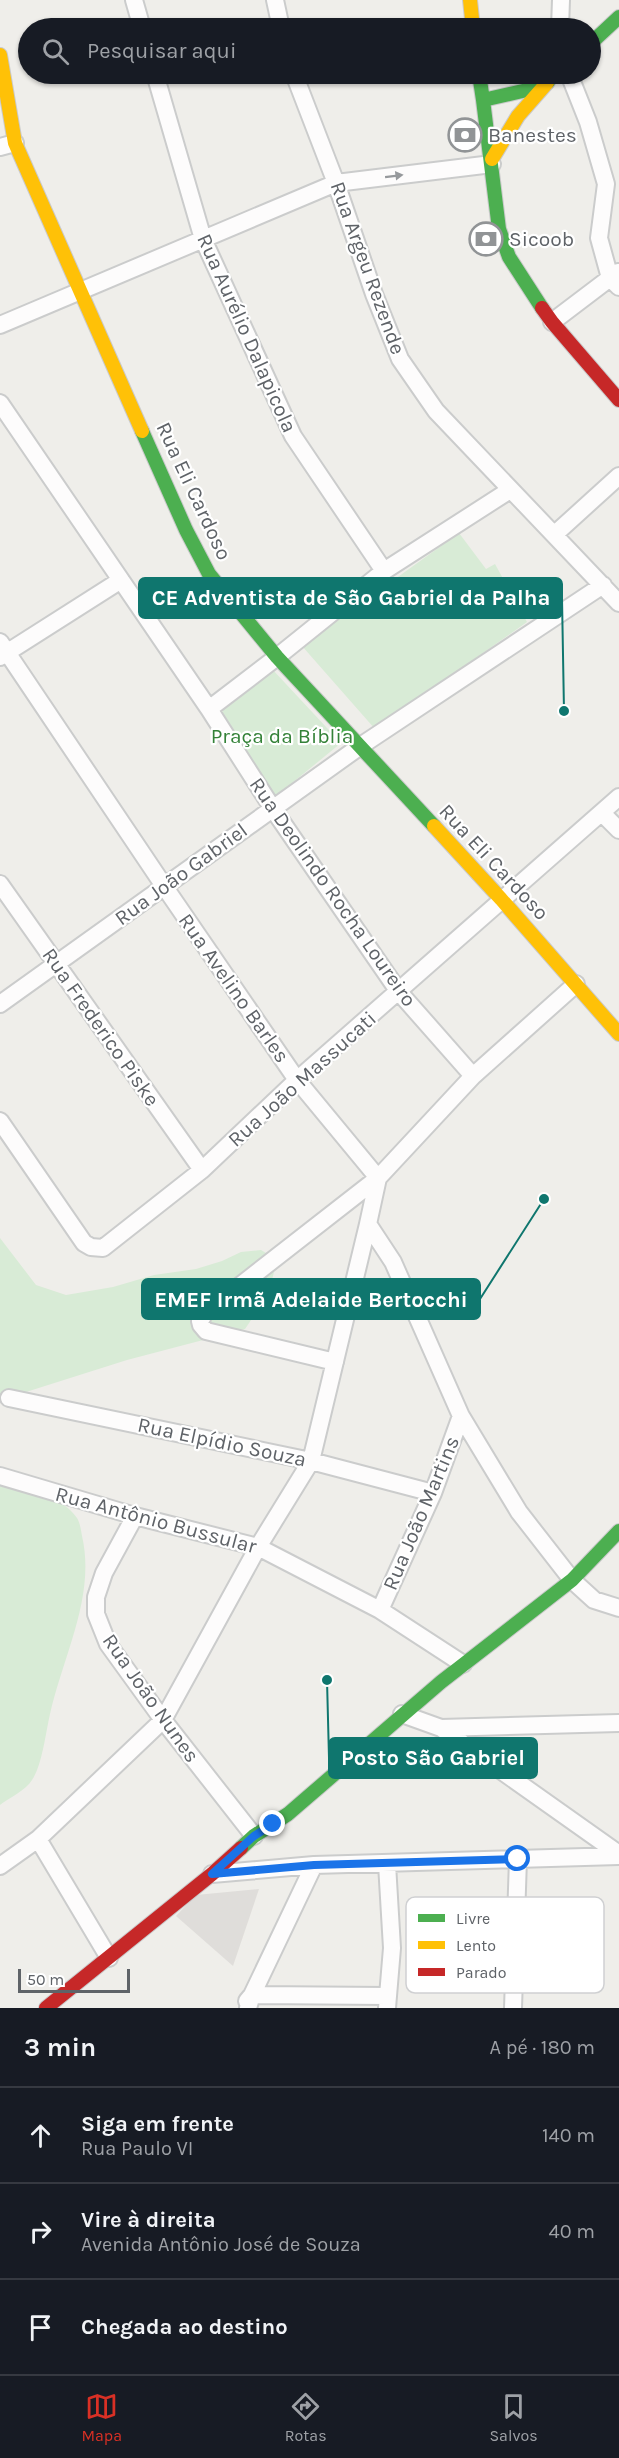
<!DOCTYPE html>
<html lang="pt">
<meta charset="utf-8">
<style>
body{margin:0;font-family:Karla,sans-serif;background:#20242c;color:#f1f3f6}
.scale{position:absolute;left:18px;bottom:15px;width:112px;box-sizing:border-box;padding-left:6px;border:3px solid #5f6368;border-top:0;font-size:16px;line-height:21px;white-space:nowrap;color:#5f6368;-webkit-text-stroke:4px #fff;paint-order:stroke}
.stop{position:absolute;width:18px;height:18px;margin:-14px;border:4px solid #1a73e8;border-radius:50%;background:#fff}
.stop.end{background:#1a73e8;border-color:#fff;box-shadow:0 2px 6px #0008}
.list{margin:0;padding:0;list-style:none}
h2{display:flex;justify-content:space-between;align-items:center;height:78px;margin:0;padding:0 24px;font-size:26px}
h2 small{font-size:20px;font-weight:400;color:#9ea1a6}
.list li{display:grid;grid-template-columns:39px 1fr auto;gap:18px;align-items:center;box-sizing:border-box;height:96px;padding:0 24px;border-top:2px solid #363941}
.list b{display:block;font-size:22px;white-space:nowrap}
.list p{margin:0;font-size:20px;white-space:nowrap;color:#9ea1a6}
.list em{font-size:20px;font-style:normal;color:#9ea1a6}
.icon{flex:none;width:33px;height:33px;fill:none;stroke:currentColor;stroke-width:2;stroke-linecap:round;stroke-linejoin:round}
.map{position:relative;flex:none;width:619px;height:2008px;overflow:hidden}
.search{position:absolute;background:#171b24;box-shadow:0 2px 4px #0004;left:18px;right:18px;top:18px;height:66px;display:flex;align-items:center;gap:15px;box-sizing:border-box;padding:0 21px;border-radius:33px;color:#9ea1a6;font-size:22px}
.sheet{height:366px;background:#171b24}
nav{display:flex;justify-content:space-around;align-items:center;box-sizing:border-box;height:84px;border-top:2px solid #363941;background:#171b24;font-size:16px;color:#9ea1a6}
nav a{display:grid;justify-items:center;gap:3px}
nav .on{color:#d93025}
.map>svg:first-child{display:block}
</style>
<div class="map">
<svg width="619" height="2008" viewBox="0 0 619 2008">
<rect width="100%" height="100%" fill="#efeeea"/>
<!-- industrial -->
<path fill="#dfddda" d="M259 1889 233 1966 176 1916 196 1895Z"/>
<!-- green -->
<path fill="#d8ebd6" d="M459 533 486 569 495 564 527 622 375 729 302 646Z
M272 669 341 743 275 797 222 711Z
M0 1238 36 1285 66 1295 113 1287 154 1275 196 1269 222 1261 241 1252 261 1250 276 1259C273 1289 261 1305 245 1329L127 1360 26 1392 0 1397Z
M0 1483C25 1490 62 1495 77 1518 80 1523 81 1530 82 1536 96 1596 63 1656 50 1714 46 1731 42 1766 32 1780 26 1790 9 1798 0 1805Z"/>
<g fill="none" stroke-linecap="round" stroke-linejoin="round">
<defs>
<path id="street" d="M134 0 142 28
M275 0 281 28
M560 28 561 0
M155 74 203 239 293 436 384 571
M294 74 336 183 374 294 400 359 436 411 619 603
M569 74 588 122 606 184 599 238 610 278 619 287
M0 147 15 143
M552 322 618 272
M0 325 336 183 492 164
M0 403 209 709 273 809 399 992 473 1076
M555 534 619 476
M0 642 164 886 297 1080 378 1178 205 1313 200 1321 201 1325 206 1331 335 1362
M0 657 121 580
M209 709 277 657 384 571 510 490
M602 813 619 830
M0 884 202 1170
M576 984 473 1076 378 1178 368 1224 393 1262 461 1416 519 1512 572 1580 594 1600 619 1608
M0 1004 359 747 603 585
M0 1121 84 1243 91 1247 103 1248 202 1170 297 1080 619 797
M9 1398 311 1461 433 1493
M0 1476 135 1516 258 1547 380 1610 463 1664
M135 1516 104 1573 96 1597V1614L108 1644 163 1720 254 1836
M380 1610 433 1493 461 1416
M402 1714 441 1728 619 1723
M441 1728 619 1854
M38 1839 109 1958
M0 1866 38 1839 163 1720 258 1547 311 1461 368 1224
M212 1874 314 1865 619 1856
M247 2001 252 1995 388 1996
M248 2008 252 1995 314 1865
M387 2008 392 1948 387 1864
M513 2008 518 1859"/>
<path id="fast" d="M590 44 619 17
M479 74 483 100
M542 308 509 257 499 229 483 100 527 90 548 82
M142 431 186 530 209 574 277 657 434 826
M241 1848 254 1836 288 1814 441 1682 572 1580 619 1531"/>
<path id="slow" d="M470 0 473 28
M0 55 15 143 142 431
M492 159 518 116 547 83
M434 826 501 899 619 1034"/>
<path id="jam" d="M542 308 552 322 619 400
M46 2008 212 1874 241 1848"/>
</defs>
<!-- street casing -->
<use href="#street" stroke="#cbcccc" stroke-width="20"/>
<!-- fast casing -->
<use href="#fast" stroke="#cacacb" stroke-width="16"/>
<!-- slow casing -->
<use href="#slow" stroke="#cacacb" stroke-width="16"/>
<!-- jam casing -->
<use href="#jam" stroke="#cacacb" stroke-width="16"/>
<!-- street -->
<use href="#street" stroke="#fdfcfc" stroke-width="16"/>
<!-- fast -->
<use href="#fast" stroke="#4caf50" stroke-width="14"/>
<!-- slow -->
<use href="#slow" stroke="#ffc107" stroke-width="14"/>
<!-- jam -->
<use href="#jam" stroke="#c62828" stroke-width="14"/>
</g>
<!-- one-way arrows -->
<defs><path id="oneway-solid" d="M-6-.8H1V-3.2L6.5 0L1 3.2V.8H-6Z" transform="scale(1.5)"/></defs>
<use fill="#96999c" href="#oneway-solid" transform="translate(394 176) rotate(-7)"/>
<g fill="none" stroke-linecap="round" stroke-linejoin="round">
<!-- route -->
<path stroke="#1a73e8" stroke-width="8" d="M273 1824 254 1836 212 1874 314 1865 518 1859"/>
</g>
<!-- icons -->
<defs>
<symbol id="bank-ring" viewBox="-11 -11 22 22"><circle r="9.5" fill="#fff" stroke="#919496" stroke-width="1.5"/><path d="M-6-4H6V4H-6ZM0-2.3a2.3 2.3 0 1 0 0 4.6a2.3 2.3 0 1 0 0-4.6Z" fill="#919496"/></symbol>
</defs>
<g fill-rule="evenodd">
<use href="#bank-ring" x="446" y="116" width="38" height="38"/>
<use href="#bank-ring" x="467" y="220" width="38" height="38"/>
</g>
<g text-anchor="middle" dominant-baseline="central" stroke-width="4.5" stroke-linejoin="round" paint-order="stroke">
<!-- poi labels -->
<g font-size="21" fill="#5f6368" stroke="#fff" text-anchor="start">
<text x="488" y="135">Banestes</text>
<text x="509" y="239">Sicoob</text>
</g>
<!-- street labels -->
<g font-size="21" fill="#5f6368" stroke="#fff">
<text transform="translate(368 268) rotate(70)">Rua Argeu Rezende</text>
<text transform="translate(247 333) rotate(66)">Rua Aurélio Dalapicola</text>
<text transform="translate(194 491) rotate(65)">Rua Eli Cardoso</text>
<text transform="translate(494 862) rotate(47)">Rua Eli Cardoso</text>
<text transform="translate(181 874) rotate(-36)">Rua João Gabriel</text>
<text transform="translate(333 892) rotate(55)">Rua Deolindo Rocha Loureiro</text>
<text transform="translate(234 988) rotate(55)">Rua Avelino Barles</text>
<text transform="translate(101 1027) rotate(55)">Rua Frederico Piske</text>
<text transform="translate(302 1079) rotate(-42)">Rua João Massucati</text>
<text transform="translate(222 1442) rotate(12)">Rua Elpídio Souza</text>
<text transform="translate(421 1513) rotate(-67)">Rua João Martins</text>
<text transform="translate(156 1520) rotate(15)">Rua Antônio Bussular</text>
<text transform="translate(151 1698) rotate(55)">Rua João Nunes</text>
</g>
<!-- park labels -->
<g font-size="21" fill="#348238" stroke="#fff">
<text x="282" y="736">Praça da Bíblia</text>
</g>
</g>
<!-- legend -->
<rect x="406" y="1897" width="198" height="96" rx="9" fill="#fff" stroke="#cfd0d2" stroke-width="1.5"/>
<rect x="418" y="1914" width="27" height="8" fill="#4caf50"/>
<rect x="418" y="1941" width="27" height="8" fill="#ffc107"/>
<rect x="418" y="1968" width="27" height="8" fill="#c62828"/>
<g font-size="16" fill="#5f6368">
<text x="456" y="1924">Livre</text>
<text x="456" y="1951">Lento</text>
<text x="456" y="1978">Parado</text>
</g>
<!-- callouts -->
<path fill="none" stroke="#0f766e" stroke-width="2" d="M564 711L562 598M544 1199L480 1299M327 1680L329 1758"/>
<g fill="#0f766e" stroke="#fff" stroke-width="2">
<circle cx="564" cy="711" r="6"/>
<circle cx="544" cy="1199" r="6"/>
<circle cx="327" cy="1680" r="6"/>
</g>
<g fill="#0f766e" stroke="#0f766e" stroke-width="2">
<rect x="139" y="578" width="423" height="40" rx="6"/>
<rect x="142" y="1279" width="338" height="40" rx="6"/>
<rect x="329" y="1738" width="208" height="40" rx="6"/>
</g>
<g font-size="22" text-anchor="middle" font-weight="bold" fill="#fff">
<text x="351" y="605">CE Adventista de São Gabriel da Palha</text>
<text x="311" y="1307">EMEF Irmã Adelaide Bertocchi</text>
<text x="433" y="1765">Posto São Gabriel</text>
</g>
</svg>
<div class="scale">50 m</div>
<div class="stop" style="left:518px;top:1859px"></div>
<div class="stop end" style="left:273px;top:1824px"></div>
<div class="search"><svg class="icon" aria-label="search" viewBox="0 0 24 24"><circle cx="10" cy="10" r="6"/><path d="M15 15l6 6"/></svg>Pesquisar aqui</div>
</div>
<section class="sheet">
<h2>3 min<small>A pé · 180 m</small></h2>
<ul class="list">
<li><svg class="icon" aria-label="ahead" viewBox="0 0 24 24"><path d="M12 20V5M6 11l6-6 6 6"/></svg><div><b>Siga em frente</b><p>Rua Paulo VI</p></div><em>140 m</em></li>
<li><svg class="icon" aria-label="right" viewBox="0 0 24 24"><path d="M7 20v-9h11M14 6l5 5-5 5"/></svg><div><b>Vire à direita</b><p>Avenida Antônio José de Souza</p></div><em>40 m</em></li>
<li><svg class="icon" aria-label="arrive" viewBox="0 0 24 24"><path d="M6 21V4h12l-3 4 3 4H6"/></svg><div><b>Chegada ao destino</b></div></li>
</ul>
</section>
<nav>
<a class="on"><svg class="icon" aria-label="map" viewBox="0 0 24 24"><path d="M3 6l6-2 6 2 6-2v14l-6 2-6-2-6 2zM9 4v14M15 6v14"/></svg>Mapa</a>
<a><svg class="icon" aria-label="directions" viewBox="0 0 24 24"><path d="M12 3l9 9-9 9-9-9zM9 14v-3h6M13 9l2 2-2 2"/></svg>Rotas</a>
<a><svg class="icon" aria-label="saved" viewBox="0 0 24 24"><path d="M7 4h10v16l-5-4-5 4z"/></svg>Salvos</a>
</nav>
